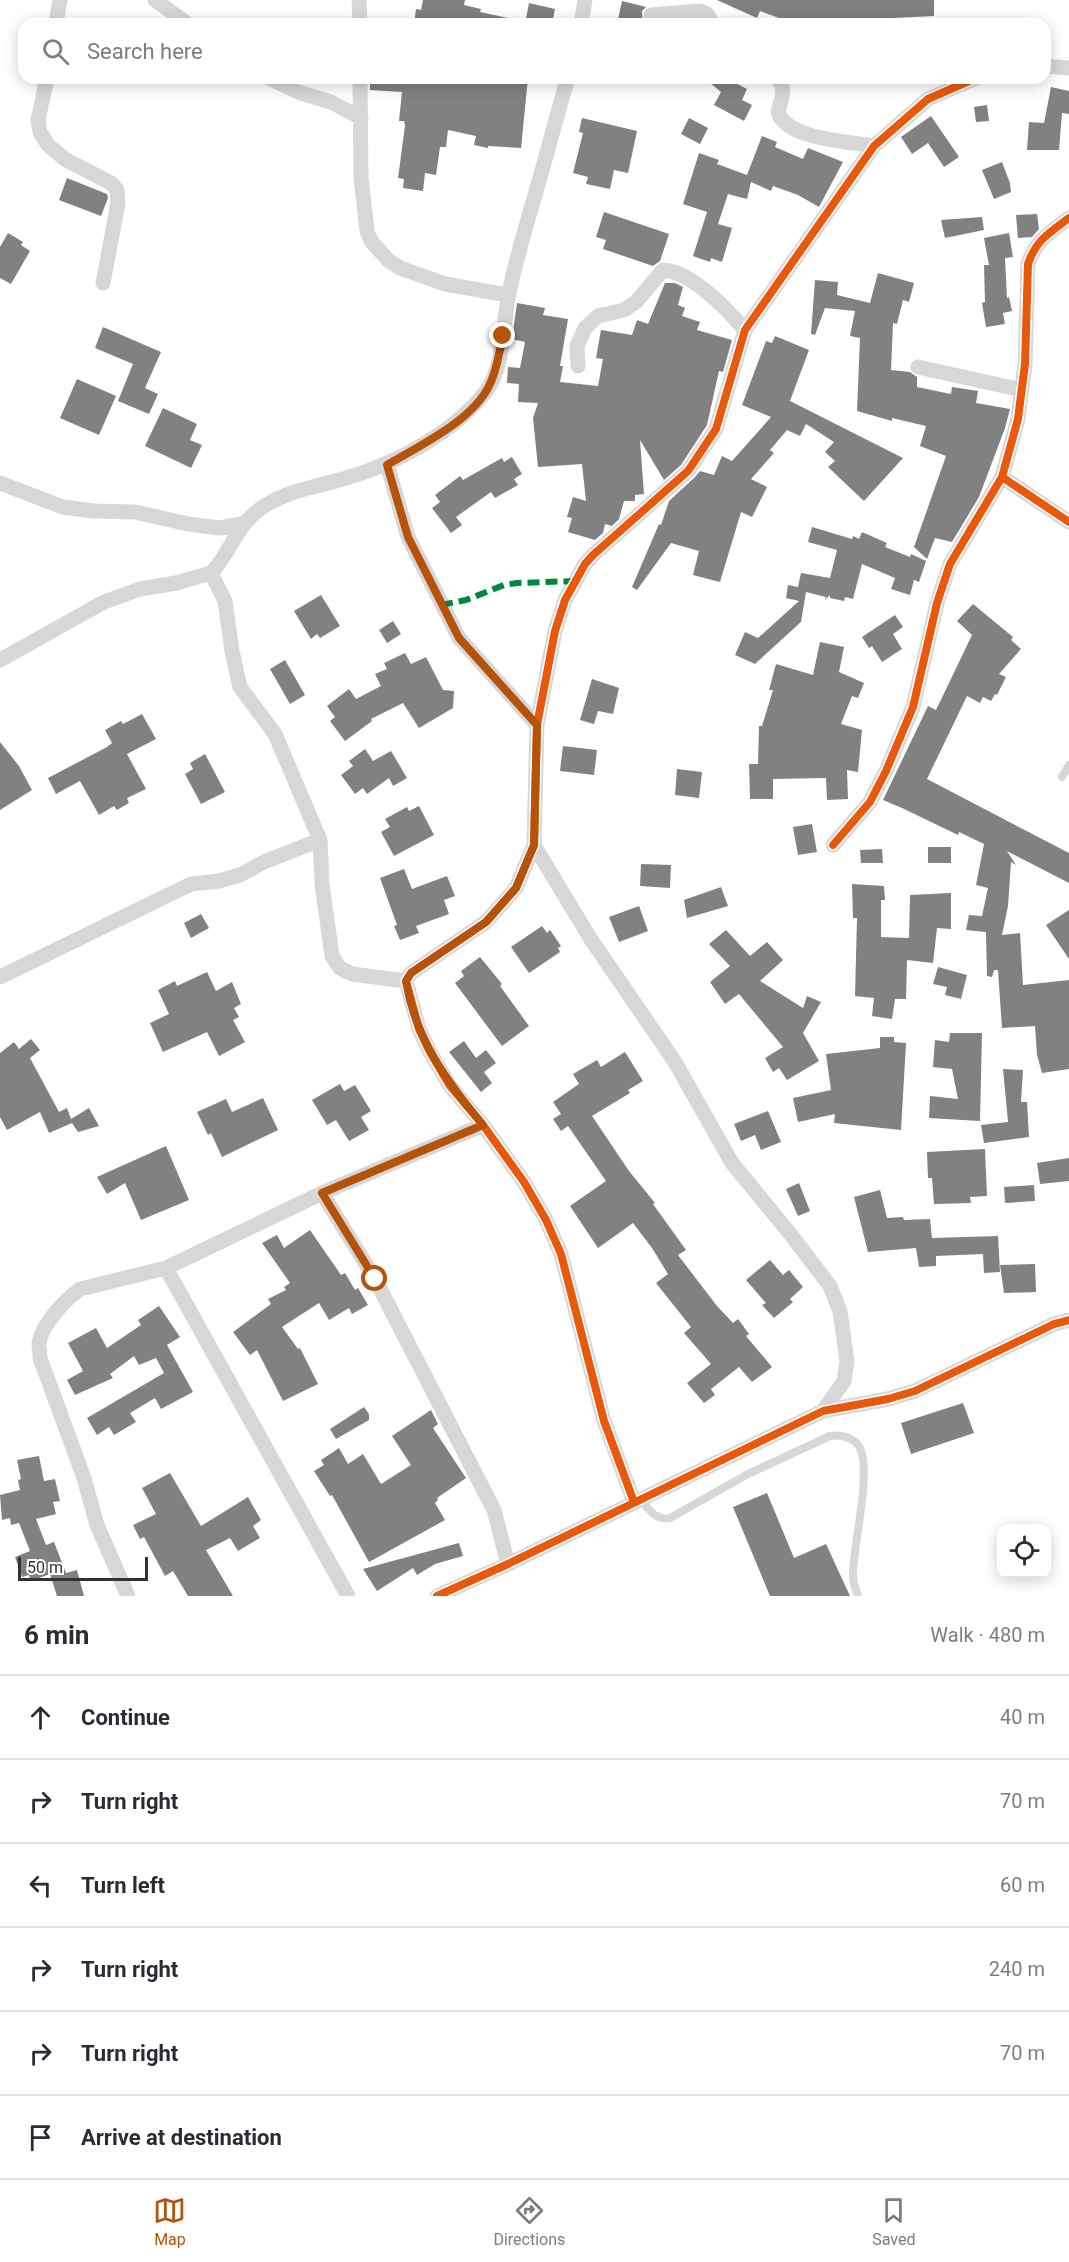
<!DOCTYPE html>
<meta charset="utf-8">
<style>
body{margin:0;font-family:Roboto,sans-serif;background:#f2f2f3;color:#2b2b33}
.controls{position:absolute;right:18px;bottom:18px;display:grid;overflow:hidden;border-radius:12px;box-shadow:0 3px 15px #0003}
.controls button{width:54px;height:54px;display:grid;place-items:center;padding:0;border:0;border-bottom:2px solid #e1e1e2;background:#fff;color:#2b2b33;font:30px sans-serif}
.scale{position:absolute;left:18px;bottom:15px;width:130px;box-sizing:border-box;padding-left:6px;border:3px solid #333;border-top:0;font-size:16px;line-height:21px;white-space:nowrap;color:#333;-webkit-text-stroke:4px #fff;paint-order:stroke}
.stop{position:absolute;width:18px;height:18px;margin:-14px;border:4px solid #b45309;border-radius:50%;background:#fff}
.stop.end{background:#b45309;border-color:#fff;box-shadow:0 2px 6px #0008}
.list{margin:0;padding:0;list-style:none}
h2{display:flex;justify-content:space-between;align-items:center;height:78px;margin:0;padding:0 24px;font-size:26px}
h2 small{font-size:20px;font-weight:400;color:#7c7c81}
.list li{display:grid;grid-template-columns:39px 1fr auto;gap:18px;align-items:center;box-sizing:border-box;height:84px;padding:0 24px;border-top:2px solid #e1e1e2}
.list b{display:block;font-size:22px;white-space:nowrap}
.list em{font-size:20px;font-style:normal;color:#7c7c81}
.icon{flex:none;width:33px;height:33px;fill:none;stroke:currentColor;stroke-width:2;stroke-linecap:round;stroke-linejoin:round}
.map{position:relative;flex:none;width:1069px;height:1596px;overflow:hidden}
.search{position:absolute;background:#fff;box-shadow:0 3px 15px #0003;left:18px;right:18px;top:18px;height:66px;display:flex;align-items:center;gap:15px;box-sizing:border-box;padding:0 21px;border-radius:18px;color:#7c7c81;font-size:22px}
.sheet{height:582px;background:#fff}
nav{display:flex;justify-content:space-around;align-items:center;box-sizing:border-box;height:84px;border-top:2px solid #e1e1e2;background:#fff;font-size:16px;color:#7c7c81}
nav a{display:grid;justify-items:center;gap:3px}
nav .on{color:#b45309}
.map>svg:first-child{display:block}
</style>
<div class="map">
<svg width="1069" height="1596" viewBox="0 0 1069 1596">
<rect width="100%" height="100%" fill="#fff"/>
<!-- building -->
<path fill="#818181" d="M423 0H465L464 5 481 9 480 12 508 18V24H414L416 9 421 10Z
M717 0H934V16L873 19V24H795L760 11 757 18Z
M622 1 646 7 642 11 643 24H617Z
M529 3 555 9 552 24H525Z
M370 78H528L521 148 488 146V148L474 145 476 136 448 130 446 147H440L436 175 425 173 423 191 403 188 404 179 398 178 405 126 404 121H399L402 92 370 90Z
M704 78H726L747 89 742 100 752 105 744 121 714 105 721 92Z
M1051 87 1069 91V114L1062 113 1059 150H1027L1029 122 1044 123Z
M987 105 989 121 976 122 974 107Z
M931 116 959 157 944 167 928 143 912 154 901 137Z
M582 118 637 131 628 173 614 170 610 189 586 184 588 177 573 173 583 133 579 132Z
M689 118 708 128 700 144 681 134Z
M762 136 777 142 775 147 803 159 808 148 843 162 819 207 798 195 773 186 771 191 751 182 747 199 728 194 718 224 732 228 722 262 711 258 710 262 693 256 707 212 683 204 699 153 719 160 717 164 747 175Z
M1002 162 1010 183 1011 192 994 199 982 170Z
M67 178 107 194 108 198 101 216 59 200Z
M604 212 669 234 660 261 653 266 603 249 606 240 596 237Z
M1037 214 1039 229 1032 237 1018 238 1016 215Z
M982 217 984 230 945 238 941 220Z
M8 233 23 242 21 245 30 251 11 284 0 278V247Z
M1009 233 1013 257 1005 258 1007 298 1009 297 1012 311 1003 313 1005 324 986 327 982 303 985 302 984 265H989L984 238Z
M878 273 914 283 909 302 903 300 897 324 893 323 891 370 910 372 917 377V387L951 394 952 387 978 391 976 403 1010 409 1005 428 979 497 952 542 935 538 927 559 914 547 946 456 920 446 926 426 892 418V421L857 411 860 338 850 336 855 311 825 308 815 335 811 334 815 280 838 282 837 295 870 303Z
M665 283H675L683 287 678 305 685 308 682 316 700 322 697 330 732 340 723 372 719 371 707 425 681 465 664 480 640 440 644 494 635 495V501H624L619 519 612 526 605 524 603 533 595 540 568 532 572 518 567 517 573 497 586 501 582 464 538 467 533 418 538 403 518 402 519 384 507 383 508 367 520 368 525 342 512 339 517 303 545 308 543 315 568 319 560 366H563L560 382 598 386 603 359 596 358 601 330 632 335 637 320 648 324Z
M103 327 161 352 145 388 158 394 149 414 118 401 133 364 95 348Z
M775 336 809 350 790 401 903 458 864 501 828 467 835 461 825 452 834 442 806 424 800 436 787 430 770 450 774 453 751 479 767 487 752 517 741 512 720 582 693 575 699 551 671 543 637 590 632 587 659 524 661 525 669 501 694 478 700 471 714 475 722 456 732 461 771 417 742 405 766 341 772 343Z
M77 379 116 396 99 435 60 418Z
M163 408 197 424 190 440 202 445 191 468 145 446Z
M512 457 522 474 514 479 518 485 495 498 491 492 456 517 462 525 451 533 432 508 440 502 435 495 460 476 463 480 502 458 504 462Z
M812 527 852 539 853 536 859 539 862 532 887 543 885 547 910 557 911 554 926 561 919 582 914 580 910 595 891 589 895 578 862 564 853 599 845 597 844 601 830 598V595L825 600 826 597 806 592 801 622 755 664 735 655 745 632 758 638 799 601 786 598 788 585 798 587 801 573 830 578 837 550 808 542Z
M321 595 340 626 320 638 317 634 311 639 294 611Z
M973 604 1013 637 1011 640 1021 649 999 674 1006 677 997 695 995 694 991 701 983 697 980 703 967 696 927 779 1069 853V883L1007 851 1016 865 1011 862 1008 906 1002 935 1020 933 1023 985 1069 980V1069L1042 1073 1037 1055 1035 1026 1002 1028 998 970H994L992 977 987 976 986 932 966 930 969 915 982 916 988 888 976 885 984 844 959 832 958 835 902 808 883 800 928 706 936 710 972 635 957 621Z
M895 615 903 627 893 634 902 649 882 662 872 646 869 648 862 637Z
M393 621 401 634 387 643 379 630Z
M820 642 844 647 839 672 864 683 858 698 852 696 841 724 862 730 858 772 847 770 848 799 827 800 826 778 773 779V799H750L749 764H758L759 726H762L773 690H769L776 664 813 675Z
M405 653 411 664 426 657 443 690 454 691 453 708 419 728 403 703 371 719 372 721 345 741 330 721 335 717 327 706 349 689 356 699 381 686 375 674 387 669 384 663Z
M285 660 305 695 290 704 270 669Z
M592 679 619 688 613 714 598 711 594 724 580 720Z
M142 714 156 739 127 754 146 789 127 798 129 803 117 810 114 806 99 815 80 781 56 794 48 778 107 747 112 743 105 730 121 721 123 724Z
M0 742 19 766 32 790 0 810Z
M563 746 597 750 594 775 560 771Z
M365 749 373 761 391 751 407 778 393 786 389 778 367 794 363 788 355 794 341 775 353 766 349 761Z
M205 754 225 792 201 804 185 774 193 769 190 763Z
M677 769 702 772 699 798 675 795Z
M419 806 434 835 394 856 381 832 390 827 385 819 407 807 409 811Z
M812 824 817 852 798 855 793 827Z
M928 847H951V863H928Z
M882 849 883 863H861L860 850Z
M641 864 671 865 670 888 640 886Z
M404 869 412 889 447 876 455 896 444 900 449 914 416 926 419 933 400 940 394 926 397 925 380 878Z
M852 884 884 886 885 900H881V937L909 938 910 895 951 893V929L937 928 933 963 907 960 906 999H895L892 1019 872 1016 874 998 855 996 857 918H853Z
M721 887 728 906 687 918 684 900Z
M639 906 648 931 619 942 609 917Z
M1069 910V959L1046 925Z
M201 914 209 928 191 938 184 923Z
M542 926 547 933 550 930 561 946 558 948 560 952 529 973 511 947Z
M726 930 750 956 767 942 783 960 760 981 803 1008 807 996 821 1002 803 1033 819 1061 787 1080 779 1068 773 1072 765 1058 783 1047 739 994 725 1004 710 982 730 966 709 944Z
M480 957 502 984 500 986 529 1026 502 1046 455 983 464 976 461 971Z
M938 967 967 975 961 999 945 995 947 987 933 984Z
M207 972 216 991 232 982 241 1004 234 1008 239 1017 233 1020 245 1042 219 1056 207 1032 163 1052 150 1023 169 1014 158 990 175 981 177 986Z
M950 1033H982L980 1121 929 1118 930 1096 958 1099 952 1069 933 1067 935 1040 949 1042Z
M880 1037H894V1042L906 1043 901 1130 834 1123 835 1114 798 1122 793 1098 831 1090 826 1054 880 1048Z
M31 1039 40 1050 30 1058 59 1112 67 1108 71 1119 89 1108 99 1126 78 1132 72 1123 49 1133 40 1112 7 1130 0 1117V1053L14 1042 19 1049Z
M464 1041 476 1058 486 1050 496 1063 484 1072 492 1083 481 1092 449 1052Z
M625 1052 643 1081 628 1090 630 1093 592 1116 629 1171 655 1203 653 1204 686 1250 678 1255 717 1306 733 1323 738 1319 749 1334 746 1336 772 1367 752 1382 739 1367 711 1389 715 1395 704 1403 687 1383 711 1364 684 1333 691 1327 656 1283 668 1274 652 1248 633 1223 598 1248 570 1206 606 1181 568 1126 561 1131 553 1119 561 1114 553 1102 579 1084 573 1074 597 1060 601 1067Z
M1003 1069 1023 1070 1021 1102H1027L1029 1137 984 1143 981 1125 1008 1122Z
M340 1084 344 1091 355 1085 371 1111 361 1117 369 1130 349 1141 336 1120 327 1125 312 1100Z
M263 1098 278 1130 222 1157 211 1133 208 1135 197 1112 226 1099 232 1112Z
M768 1111 781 1142 761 1150 755 1135 741 1141 734 1124Z
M166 1146 189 1200 141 1220 125 1183 107 1194 97 1177Z
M985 1149 987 1196 970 1197 971 1203 934 1204 932 1178H928L927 1152Z
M1069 1158V1181L1040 1184 1037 1163Z
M799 1183 810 1211 798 1216 786 1189Z
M1034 1185 1035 1201 1005 1203 1004 1187Z
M880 1190 887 1218 903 1217 904 1220 930 1219 932 1238 998 1236 1000 1272 984 1273 983 1254 936 1256V1266L919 1267 916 1248 868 1252 854 1197Z
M310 1230 341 1275 345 1273 355 1290 358 1288 368 1305 352 1314 349 1308 329 1320 319 1303 282 1327 298 1349 300 1348 318 1384 283 1401 257 1350 250 1355 233 1332 271 1304 268 1299 286 1290 284 1287 290 1283 262 1243 277 1235 284 1248Z
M770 1260 783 1275 789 1270 803 1287 790 1299 793 1302 774 1318 762 1305 766 1303 746 1280Z
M1035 1264 1036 1292 1004 1293 1000 1265Z
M159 1306 180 1337 167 1345 193 1392 161 1409 155 1398 130 1413 136 1422 114 1435 109 1427 97 1435 87 1418 164 1373 156 1358 139 1365 134 1356 110 1374 113 1378 75 1395 67 1380 83 1371 68 1343 96 1328 107 1348 141 1325 138 1320Z
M963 1403 974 1433 911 1454 901 1423Z
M364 1407 369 1414V1420L336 1439 330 1429Z
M431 1410 438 1424 433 1428 466 1478 437 1498 438 1500 435 1503 445 1520 369 1562 332 1495 330 1496 314 1471 324 1465 321 1460 339 1448 348 1464 363 1454 381 1484 411 1465 392 1436Z
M39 1456 44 1481 55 1479 60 1501 53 1502 56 1514 36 1519 46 1545 54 1542 66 1573 77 1570 84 1596H57L50 1574 31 1581 29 1575 22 1577 15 1557 30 1551 19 1523 11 1525 10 1518 2 1520 0 1495 20 1490 18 1480 21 1479 17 1460Z
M170 1473 201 1526 248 1497 261 1520 253 1526 260 1538 238 1551 230 1538 206 1550 233 1596H188L173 1571 165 1576 144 1537 140 1539 133 1525 156 1514 142 1488Z
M767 1493 794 1558 826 1544 850 1596H770L733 1507Z
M459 1543 463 1556 435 1564 417 1575 413 1568 377 1591 363 1569Z"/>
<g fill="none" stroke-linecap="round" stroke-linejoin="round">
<!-- service -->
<path stroke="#d7d7d7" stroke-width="8" d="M1062 777 1069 765
M640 1499C649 1509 655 1521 670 1518L748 1474 830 1436C844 1434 859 1439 862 1454 869 1484 854 1541 853 1574 852 1581 856 1589 858 1596"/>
<!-- minor -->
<path stroke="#d7d7d7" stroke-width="15" d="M155 0 188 24
M359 0 360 24
M651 15 700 11 707 14 713 24
M56 24 60 0
M581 24 585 0
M1045 66 1069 68
M47 78 38 120 40 132 48 145 66 160 111 183 117 190 118 203 103 283
M269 78 298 92 331 102 361 118
M360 78 361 177 367 231 371 241 388 260 400 268 445 284 508 295
M776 78C788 86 781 100 778 112 786 139 850 142 874 146
M578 366 577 346 585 328 598 316 624 310 636 302 663 270C692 272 727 309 745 330
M918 367 1022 390
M387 464 408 537 459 638 537 725
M1002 477 1069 522
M0 483 63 507 94 511 135 512 188 524 219 528 242 524
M211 573 225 601 232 651 240 687 275 734 320 840 322 884 332 956 340 968 352 974 406 981
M0 660 104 602 140 589 176 583 211 573C231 553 234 528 260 509 286 490 317 487 346 478 396 464 455 432 487 390 504 367 503 321 509 293 515 263 524 234 532 205 545 163 555 120 568 78
M534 845 590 938 675 1062 732 1163 792 1236 830 1286 840 1311 847 1361 844 1381 823 1411
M833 845 870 802 886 771 913 707 937 603 950 564 1002 477 1018 419 1025 364 1028 264C1036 240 1049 233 1069 218
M0 977 191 884 219 881 240 875 264 862 320 840
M322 1193 375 1279 494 1510 508 1564
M166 1268 348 1596
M634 1502 604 1421 561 1254 546 1220 524 1182 483 1125 450 1086 430 1052 419 1029 406 981 411 973 486 922 516 888 534 845 537 725 555 631 565 600 585 564 593 555 688 471 716 429 745 330 874 146 928 99 976 78
M128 1596 97 1525 84 1478 40 1358C40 1353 39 1348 39 1343 42 1324 65 1300 80 1289L166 1268 322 1193 483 1125
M437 1596 508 1564 823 1411 888 1399 915 1391 1054 1324 1069 1320"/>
<!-- quiet -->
<path stroke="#00873e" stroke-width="6" stroke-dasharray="12 6" stroke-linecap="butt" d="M441 605 466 600 504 585 517 583 575 581"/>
<defs>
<path id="cycleway" d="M1002 477 1069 522
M833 845 870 802 886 771 913 707 937 603 950 564 1002 477 1018 419 1025 364 1028 264C1036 240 1049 233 1069 218
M634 1502 604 1421 561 1254 546 1220 524 1182 483 1125 450 1086 430 1052 419 1029 406 981 411 973 486 922 516 888 534 845 537 725 555 631 565 600 585 564 593 555 688 471 716 429 745 330 874 146 928 99 976 78
M437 1596 508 1564 823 1411 888 1399 915 1391 1054 1324 1069 1320"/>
</defs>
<!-- cycleway casing -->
<use href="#cycleway" stroke="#fff" stroke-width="11"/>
<!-- cycleway -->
<use href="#cycleway" stroke="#e8590c" stroke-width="8"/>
</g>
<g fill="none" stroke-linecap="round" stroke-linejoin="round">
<!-- route -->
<path stroke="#b45309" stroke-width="8" d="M375 1279 322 1193 483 1125C447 1082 415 1038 406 981L411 973 486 922 516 888 534 845 537 725 459 638 408 537 387 465C419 446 472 421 489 386 497 371 499 353 503 336"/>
</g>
</svg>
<div class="controls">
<button><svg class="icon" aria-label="locate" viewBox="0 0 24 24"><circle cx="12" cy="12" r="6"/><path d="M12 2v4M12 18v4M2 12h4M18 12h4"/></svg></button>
</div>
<div class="scale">50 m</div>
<div class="stop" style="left:375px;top:1279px"></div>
<div class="stop end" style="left:503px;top:336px"></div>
<div class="search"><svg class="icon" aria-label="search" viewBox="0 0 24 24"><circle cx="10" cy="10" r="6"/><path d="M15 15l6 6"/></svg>Search here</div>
</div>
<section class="sheet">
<h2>6 min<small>Walk · 480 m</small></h2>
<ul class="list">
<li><svg class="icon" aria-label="ahead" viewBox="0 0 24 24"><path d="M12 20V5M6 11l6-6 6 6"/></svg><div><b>Continue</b></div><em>40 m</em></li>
<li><svg class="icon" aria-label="right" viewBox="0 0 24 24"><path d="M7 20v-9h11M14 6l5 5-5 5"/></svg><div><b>Turn right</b></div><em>70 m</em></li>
<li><svg class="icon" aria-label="left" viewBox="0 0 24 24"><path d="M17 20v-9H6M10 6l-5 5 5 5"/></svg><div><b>Turn left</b></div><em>60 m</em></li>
<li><svg class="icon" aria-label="right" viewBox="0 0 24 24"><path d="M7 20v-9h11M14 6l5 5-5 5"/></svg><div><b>Turn right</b></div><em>240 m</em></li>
<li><svg class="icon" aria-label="right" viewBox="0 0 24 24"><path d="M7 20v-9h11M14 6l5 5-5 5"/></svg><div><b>Turn right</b></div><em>70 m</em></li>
<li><svg class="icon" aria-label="arrive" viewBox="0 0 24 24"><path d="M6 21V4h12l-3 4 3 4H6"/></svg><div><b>Arrive at destination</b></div></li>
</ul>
</section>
<nav>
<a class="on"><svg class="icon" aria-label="map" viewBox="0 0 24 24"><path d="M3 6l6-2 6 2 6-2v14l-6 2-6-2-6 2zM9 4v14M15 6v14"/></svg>Map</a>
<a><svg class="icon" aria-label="directions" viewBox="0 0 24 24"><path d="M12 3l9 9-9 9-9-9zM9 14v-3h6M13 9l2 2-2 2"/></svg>Directions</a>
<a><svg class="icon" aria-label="saved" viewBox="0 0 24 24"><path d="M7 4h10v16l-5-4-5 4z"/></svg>Saved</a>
</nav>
